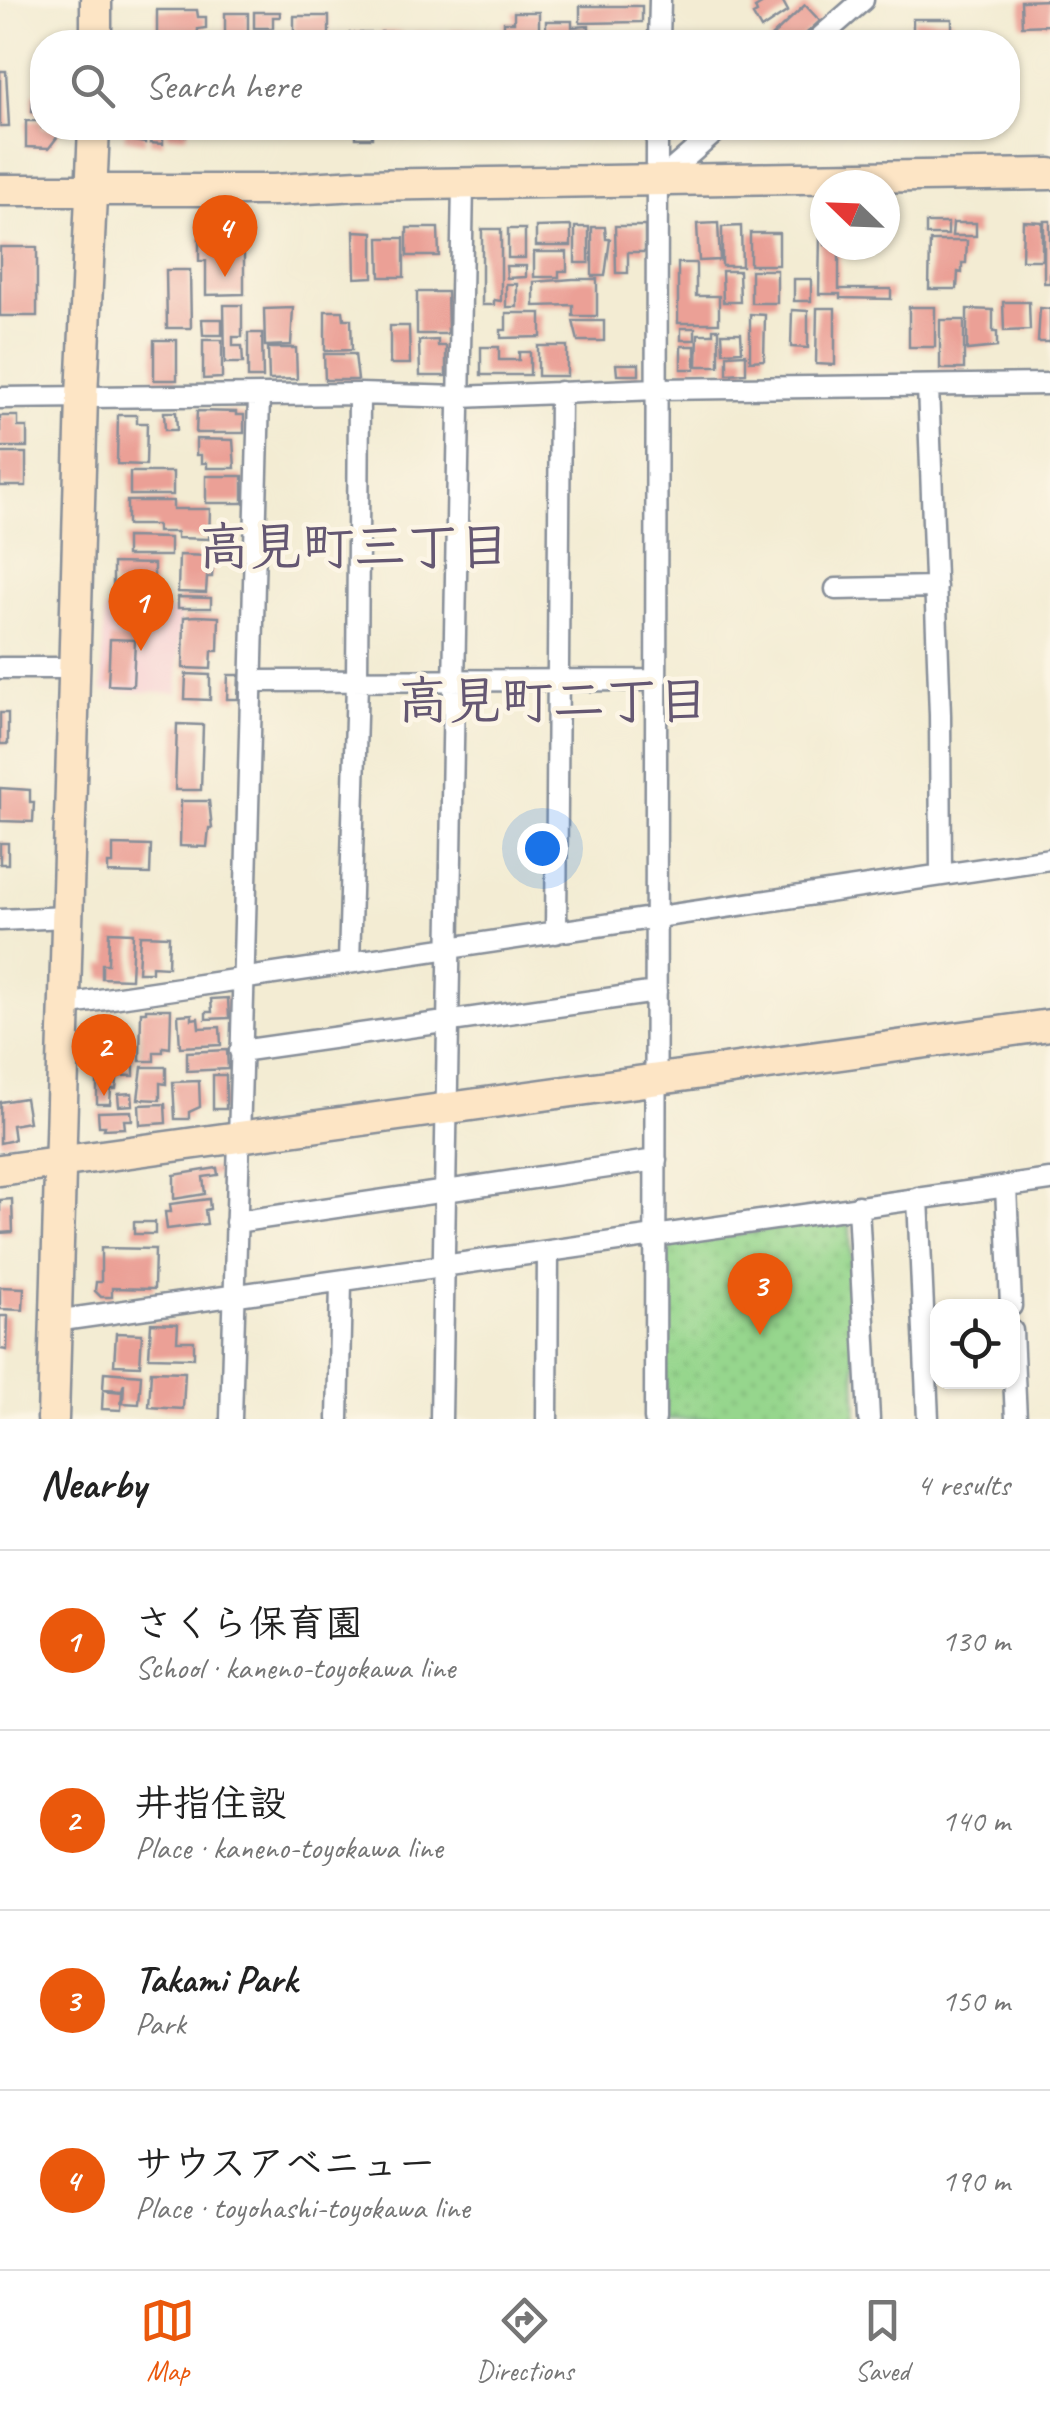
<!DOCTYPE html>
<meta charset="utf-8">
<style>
body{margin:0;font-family:Caveat,"Klee One",sans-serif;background:#f6f6f6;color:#222}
.controls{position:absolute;right:30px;bottom:30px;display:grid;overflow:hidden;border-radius:20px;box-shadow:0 2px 8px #0004}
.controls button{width:90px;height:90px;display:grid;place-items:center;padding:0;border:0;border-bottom:2px solid #e0e0e0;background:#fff;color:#222;font:50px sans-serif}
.compass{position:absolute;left:810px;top:170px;width:90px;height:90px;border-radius:50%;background:#fff;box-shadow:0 2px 8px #0004;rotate:293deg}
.you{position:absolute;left:542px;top:848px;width:35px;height:35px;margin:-25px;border:8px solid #fff;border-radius:50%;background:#1a73e8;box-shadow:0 0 0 15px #1a73e833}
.badge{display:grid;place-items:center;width:65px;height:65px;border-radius:50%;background:#ea580c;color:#fff;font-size:32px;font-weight:700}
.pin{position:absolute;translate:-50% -82px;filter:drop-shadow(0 2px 5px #0008)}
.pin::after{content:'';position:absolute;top:52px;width:35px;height:30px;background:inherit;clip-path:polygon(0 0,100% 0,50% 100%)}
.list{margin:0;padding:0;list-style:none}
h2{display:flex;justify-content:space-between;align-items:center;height:130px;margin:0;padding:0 40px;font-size:42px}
h2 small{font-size:32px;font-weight:400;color:#767676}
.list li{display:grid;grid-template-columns:65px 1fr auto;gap:30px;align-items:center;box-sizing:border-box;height:180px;padding:0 40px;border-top:2px solid #e0e0e0}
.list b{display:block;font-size:38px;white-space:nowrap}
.list p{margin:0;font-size:32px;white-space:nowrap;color:#767676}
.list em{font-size:32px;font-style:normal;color:#767676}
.icon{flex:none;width:55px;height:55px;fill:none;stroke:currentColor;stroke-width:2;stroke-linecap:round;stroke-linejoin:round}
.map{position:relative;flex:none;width:1050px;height:1419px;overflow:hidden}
.search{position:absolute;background:#fff;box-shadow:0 2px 8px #0004;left:30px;right:30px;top:30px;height:110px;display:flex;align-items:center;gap:25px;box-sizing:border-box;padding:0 35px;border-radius:40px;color:#767676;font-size:38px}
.sheet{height:850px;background:#fff}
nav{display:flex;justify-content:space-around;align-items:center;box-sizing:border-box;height:140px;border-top:2px solid #e0e0e0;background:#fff;font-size:28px;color:#767676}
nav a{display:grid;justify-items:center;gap:5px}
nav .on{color:#ea580c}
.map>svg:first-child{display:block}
</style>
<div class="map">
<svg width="1050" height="1419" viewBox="0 0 1050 1419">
<defs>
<pattern id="park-dots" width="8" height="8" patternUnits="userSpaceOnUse" patternTransform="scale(2.5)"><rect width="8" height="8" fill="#96d68d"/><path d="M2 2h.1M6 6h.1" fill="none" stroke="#81b87c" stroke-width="1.8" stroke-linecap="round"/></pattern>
</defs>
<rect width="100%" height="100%" fill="#fcf5e5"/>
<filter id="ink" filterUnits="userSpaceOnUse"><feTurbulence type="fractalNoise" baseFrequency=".01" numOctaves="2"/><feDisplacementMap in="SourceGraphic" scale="20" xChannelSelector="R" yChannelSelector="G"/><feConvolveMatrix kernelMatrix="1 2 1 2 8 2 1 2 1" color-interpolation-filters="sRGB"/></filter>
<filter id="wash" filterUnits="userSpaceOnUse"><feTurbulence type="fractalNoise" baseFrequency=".0048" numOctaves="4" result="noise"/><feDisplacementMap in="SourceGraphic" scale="40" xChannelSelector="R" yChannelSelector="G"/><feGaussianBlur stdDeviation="2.25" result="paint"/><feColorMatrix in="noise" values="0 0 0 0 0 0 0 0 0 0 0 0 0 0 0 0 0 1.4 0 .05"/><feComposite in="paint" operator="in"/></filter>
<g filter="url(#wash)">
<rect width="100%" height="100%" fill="#f3ecd3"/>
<!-- built -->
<path fill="#f7cfd3" d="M104 609 180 611 178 693 102 691Z"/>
<!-- park -->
<path fill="url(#park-dots)" stroke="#588276" stroke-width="2.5" d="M841 1217 850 1224 857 1419H665L667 1252 674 1245Z"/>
<g id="blocks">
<!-- building -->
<path fill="#eba096" d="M768 0H782L788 11 761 29 753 15 757 13 755 8Z
M1050 0V25L1022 26 1021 1Z
M805 5 820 21 797 42H773L769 39Z
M580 6H642V22L580 23Z
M157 10H197L198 17H206V28L198 29 197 40H157Z
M254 12H280V17H273V28H254Z
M514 12H539V42H504V22H514Z
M225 13H248V38H225Z
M294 16H329V42H294Z
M913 19H952V42H913Z
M546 21H572V27L589 26V42H546Z
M478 29V42H452V30Z
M285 32V42H254V33Z
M381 32H402V42H381Z
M414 32H435V42H414Z
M350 33H371V42H350Z
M0 71H6L9 126H0Z
M33 93H42V113L32 112Z
M26 121H42V128H58V136L49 148 26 147Z
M125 128H145V143L124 139Z
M150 128H163V144L150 143Z
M167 128H188L187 136H167Z
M356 128H372V138H356Z
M400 128H423V135L400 136Z
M428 128H446V139H428Z
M469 128H493V134L470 135Z
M563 128H588L581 135H563Z
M1023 221 1042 222V260H1022Z
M1044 221H1050V283H1044Z
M718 223 720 260 699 261 697 224Z
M926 223H948V235H926Z
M953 223H976V236H952Z
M571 226V246H536V227Z
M615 226H645V252H628V273H616Z
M741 226 742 266H722V227Z
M575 227H589V263H575Z
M592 227H605L606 239H610L605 276H592Z
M407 228H438L439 256H407Z
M482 229H501V301L494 300V305H482Z
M508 229H525V258H508Z
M354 231 373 232V277L355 278Z
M750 233H779V265H750Z
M820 233H825V245H835L839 253V289H891V299L840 298V294H819Z
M244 237V294L206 295V261H199V238Z
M379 238H404V277H380Z
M930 241H967L966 263H962V273L958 272 957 289H929Z
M0 247H37V316H0Z
M534 252H567V271H559V277H534Z
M678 263H696V296H719V323H678Z
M506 266H526V277L507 278Z
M166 270H190L191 328H167Z
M751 270H777V303H751Z
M722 271H739L740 302H723Z
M573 279H597V316H573V305L534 306V282Z
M794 279H811V301H794Z
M506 284H517V307H506Z
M417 292H447L448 334H417Z
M1003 302H1029L1030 330 1004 331Z
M224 305H242V337H233V346H242L243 363H225Z
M909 307H935V347H909Z
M293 308 291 345 265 346 264 309Z
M817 308H835V365L816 364Z
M1040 308 1050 309V342H1038Z
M967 309 993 310V332H997V347L967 350Z
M792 310 808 311V348L791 347Z
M325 311H343L344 319H351L352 350 325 351Z
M506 313H541V337L501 338V330H506Z
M750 314 765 315 764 360 750 361Z
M202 319H222V335H203Z
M940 320H964V369H940Z
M573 321H604V341H578Z
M390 326H409L410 364H390Z
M681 328H695V340H681Z
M713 329H719V366H697L698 334H713Z
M248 333H262L263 378H248Z
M722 333H741L742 351 723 352Z
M154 340H177V380H154Z
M203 340H222V378L203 379Z
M438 340V346H446V376H420L419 341Z
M538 346H567V376H538Z
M681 346H695V369H681Z
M481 347H499V360H519V352H530V375H481Z
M268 348H296L297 379 269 380Z
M324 354H355L358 380H325Z
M746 354V373L727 374V355Z
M616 364H639V375H617Z
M197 411 236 412V415H244V433H196Z
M164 412H176L177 430H165Z
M118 415H137V423H147L146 465 117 464Z
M0 416H18V427H27V447H0Z
M196 439 233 440 235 468H207V463H201V455H196Z
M0 453H26V486H0Z
M130 472H173V495H130Z
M206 476H243V503H206Z
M127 501H173V509H210L209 539 177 538V532H157V525H127Z
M126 537 170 538V556H126Z
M179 555 213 556 212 577H207L206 593 178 592Z
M113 563 154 564V606H118L119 586H113Z
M178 597 211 598V608H178Z
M196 616 219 617 218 651H212L211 669 183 668 184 617Z
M110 639 135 640 133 686 108 685Z
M186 674 210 675V700L185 699Z
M228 675H239L238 699H227Z
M0 713H8V744H0Z
M177 724 203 725 201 790H175Z
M0 788 30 790V802H34L33 822 0 821Z
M181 801H209L212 828H209L207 847 180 846Z
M0 843H8V864H0Z
M113 845 151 846 150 874 108 873V864H113Z
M109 932 133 933 131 979 102 978V964H108Z
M140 935 169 936 168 967 152 966V972H138Z
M228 998 229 1018 206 1019V1012H212L211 999Z
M146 1009H171L170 1048 163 1047V1052H154V1061H140L141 1012H146Z
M192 1014V1019L198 1018 199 1028 220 1027 221 1045 180 1047 178 1015Z
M98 1026H115V1046H135V1062H117V1057L105 1056V1060H97Z
M227 1050 228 1069 187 1071V1052Z
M98 1066H134V1076L97 1075Z
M142 1067H166V1084L160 1083V1100L138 1099Z
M213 1075H226V1109H213Z
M97 1079 117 1080 116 1089H111L110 1104H97Z
M199 1081 200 1107 189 1112V1119H175L173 1082Z
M132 1093 133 1105 119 1106 118 1094Z
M25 1098 29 1122 12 1125 14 1140 0 1143V1102Z
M165 1104 166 1123 140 1125 139 1105Z
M131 1111 132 1120H124L125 1128 104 1129 105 1126H99L98 1112Z
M217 1168 218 1175 203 1177 205 1194 174 1199V1175Z
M12 1199 13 1232 0 1233V1200Z
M209 1199 210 1209 205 1210 207 1224 167 1229 165 1212H171L170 1204Z
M134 1222H155V1234H134Z
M101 1248 155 1249 154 1289 112 1288V1297H101L95 1291 96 1282H101Z
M0 1287 24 1288 23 1310 0 1309Z
M0 1316H8L7 1350 0 1349Z
M151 1323 178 1324 177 1341H194V1358L149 1357Z
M116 1333 142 1334 140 1366 114 1365Z
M151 1371 185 1372 183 1409 149 1407Z
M104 1372 141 1375 139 1404 123 1403 124 1383 122 1390 103 1389Z
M103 1390 122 1392 121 1410 102 1409Z"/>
</g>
</g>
<g filter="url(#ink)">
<use href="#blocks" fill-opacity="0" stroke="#878e98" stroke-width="2.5"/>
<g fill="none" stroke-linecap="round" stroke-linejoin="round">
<defs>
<path id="street" d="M659 42 660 0
M815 42 863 0
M660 180 720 128
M928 386 940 715 941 874
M0 398 359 394 460 397 657 389 1050 384
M836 589 936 587
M0 668H74
M253 681 655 680
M0 920 67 917
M556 933 560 392
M349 963 357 682 359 394
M65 1005 1050 859
M240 1051 656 992
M1006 1186 1011 1306
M918 1198 928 1419
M858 1206 869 1419
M236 1222 656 1160
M55 1321 1050 1180
M1012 1331 1016 1419
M231 1419C240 1078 252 737 259 396
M338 1419 341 1283
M441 1419 463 183
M547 1419 548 1252
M655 1419 657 128"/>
<path id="secondary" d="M96 42V0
M0 190H274L358 185 1050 174
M0 1170C350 1123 700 1075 1050 1025
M53 1419 82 397 94 128"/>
</defs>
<!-- street casing -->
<use href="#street" stroke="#878e98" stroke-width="25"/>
<!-- secondary casing -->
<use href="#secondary" stroke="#878e98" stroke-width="35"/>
<!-- street -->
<use href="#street" stroke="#fff" stroke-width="20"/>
<!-- secondary -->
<use href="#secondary" stroke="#fde5c5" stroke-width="30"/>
</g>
</g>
<g text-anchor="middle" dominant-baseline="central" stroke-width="9" stroke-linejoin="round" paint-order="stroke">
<!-- neighbourhood labels -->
<g font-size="52" font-weight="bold" fill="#645772" stroke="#fcf5e5">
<text x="354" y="547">高見町三丁目</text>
<text x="553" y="701">高見町二丁目</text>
</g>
</g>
</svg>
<div class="controls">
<button><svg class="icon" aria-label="locate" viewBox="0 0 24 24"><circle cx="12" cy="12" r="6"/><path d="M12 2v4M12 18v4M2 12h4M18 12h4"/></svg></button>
</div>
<svg class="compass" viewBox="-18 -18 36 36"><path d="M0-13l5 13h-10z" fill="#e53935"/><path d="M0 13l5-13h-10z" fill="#767676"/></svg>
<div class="you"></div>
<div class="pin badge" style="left:141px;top:651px">1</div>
<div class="pin badge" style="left:104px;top:1096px">2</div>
<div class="pin badge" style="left:760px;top:1335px">3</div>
<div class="pin badge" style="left:225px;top:277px">4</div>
<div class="search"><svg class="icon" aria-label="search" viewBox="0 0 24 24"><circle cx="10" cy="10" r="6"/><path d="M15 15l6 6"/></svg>Search here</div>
</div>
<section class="sheet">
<h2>Nearby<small>4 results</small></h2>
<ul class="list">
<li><span class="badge">1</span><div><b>さくら保育園</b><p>School · kaneno-toyokawa line</p></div><em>130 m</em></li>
<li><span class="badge">2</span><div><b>井指住設</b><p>Place · kaneno-toyokawa line</p></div><em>140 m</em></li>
<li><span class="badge">3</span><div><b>Takami Park</b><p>Park</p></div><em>150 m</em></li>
<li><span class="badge">4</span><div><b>サウスアベニュー</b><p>Place · toyohashi-toyokawa line</p></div><em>190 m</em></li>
</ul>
</section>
<nav>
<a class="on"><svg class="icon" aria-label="map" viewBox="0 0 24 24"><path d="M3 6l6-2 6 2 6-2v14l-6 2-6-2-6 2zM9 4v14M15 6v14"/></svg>Map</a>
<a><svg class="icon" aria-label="directions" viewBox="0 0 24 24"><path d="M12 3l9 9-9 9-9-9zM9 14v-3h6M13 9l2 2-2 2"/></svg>Directions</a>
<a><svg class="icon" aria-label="saved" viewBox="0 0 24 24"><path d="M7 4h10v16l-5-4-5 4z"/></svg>Saved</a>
</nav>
